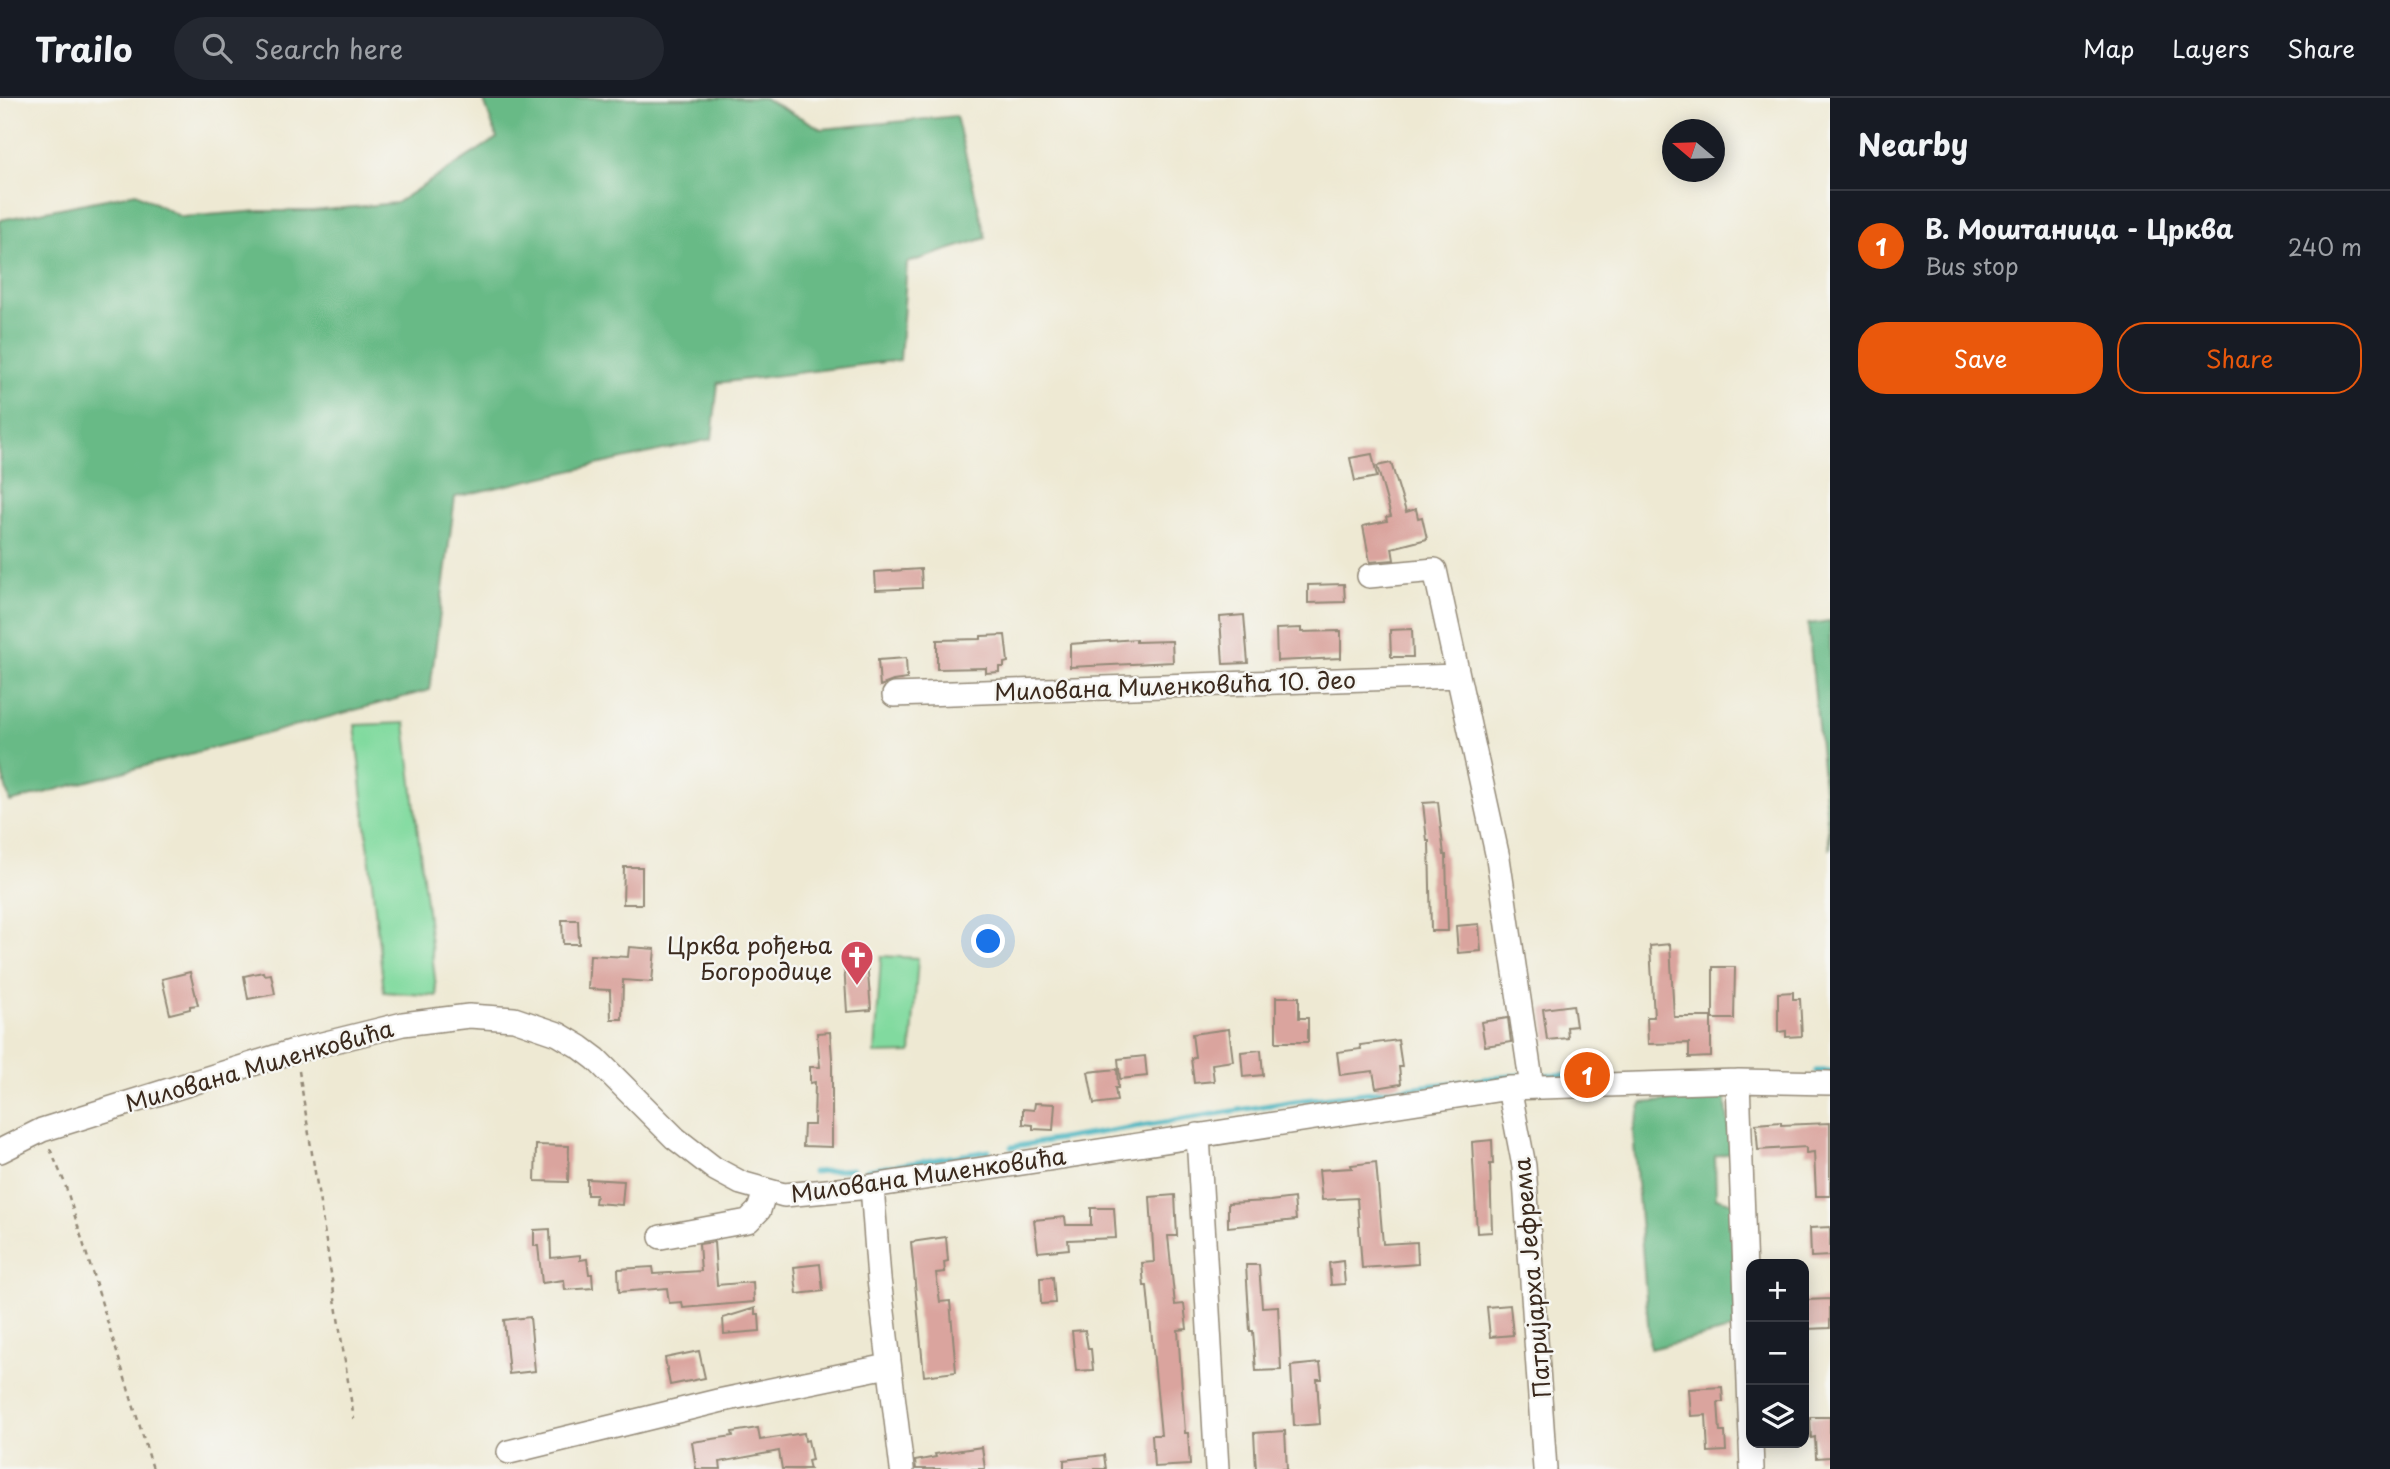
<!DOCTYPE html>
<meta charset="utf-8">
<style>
body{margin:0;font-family:"Playpen Sans",sans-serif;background:#242831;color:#f1f3f6}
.controls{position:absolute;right:21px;bottom:21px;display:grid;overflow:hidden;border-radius:14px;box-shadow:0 4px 18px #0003}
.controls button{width:63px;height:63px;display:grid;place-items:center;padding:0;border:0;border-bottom:2px solid #363941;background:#171b24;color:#f1f3f6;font:35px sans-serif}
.compass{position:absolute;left:1662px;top:21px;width:63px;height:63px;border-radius:50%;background:#171b24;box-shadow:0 4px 18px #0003;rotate:289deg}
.you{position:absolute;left:989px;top:844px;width:24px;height:24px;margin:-18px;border:5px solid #fff;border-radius:50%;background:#1a73e8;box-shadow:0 0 0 10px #1a73e833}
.badge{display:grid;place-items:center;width:46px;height:46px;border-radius:50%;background:#ea580c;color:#fff;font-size:23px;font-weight:700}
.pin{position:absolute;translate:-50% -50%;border:4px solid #fff;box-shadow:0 2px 7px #0006}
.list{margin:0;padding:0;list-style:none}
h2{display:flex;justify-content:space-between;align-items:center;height:91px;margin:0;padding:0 28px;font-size:30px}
h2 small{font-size:23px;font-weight:400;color:#9ea1a6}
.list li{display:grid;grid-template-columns:46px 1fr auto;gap:21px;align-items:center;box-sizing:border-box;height:112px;padding:0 28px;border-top:2px solid #363941}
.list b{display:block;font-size:26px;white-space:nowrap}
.list p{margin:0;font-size:23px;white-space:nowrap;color:#9ea1a6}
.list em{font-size:23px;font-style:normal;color:#9ea1a6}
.actions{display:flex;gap:14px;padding:21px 28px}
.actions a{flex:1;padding:16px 0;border:2px solid #ea580c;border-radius:28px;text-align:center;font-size:24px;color:#ea580c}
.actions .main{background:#ea580c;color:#fff}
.icon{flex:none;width:38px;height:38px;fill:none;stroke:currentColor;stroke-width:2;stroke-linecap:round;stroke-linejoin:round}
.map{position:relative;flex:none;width:1830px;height:1371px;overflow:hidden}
header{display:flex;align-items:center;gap:42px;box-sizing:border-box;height:98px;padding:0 35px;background:#171b24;border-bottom:2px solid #363941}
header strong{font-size:33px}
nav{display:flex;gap:38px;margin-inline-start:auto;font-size:24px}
.search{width:490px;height:63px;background:#242831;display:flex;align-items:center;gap:18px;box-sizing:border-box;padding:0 24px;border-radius:38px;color:#9ea1a6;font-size:26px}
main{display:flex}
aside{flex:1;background:#171b24}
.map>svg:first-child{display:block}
</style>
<header>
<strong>Trailo</strong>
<div class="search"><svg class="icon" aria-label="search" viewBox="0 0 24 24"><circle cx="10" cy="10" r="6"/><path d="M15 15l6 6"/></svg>Search here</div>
<nav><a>Map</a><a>Layers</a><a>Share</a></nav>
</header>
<main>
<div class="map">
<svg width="1830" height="1371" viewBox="0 0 1830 1371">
<rect width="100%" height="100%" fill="#f6f6f2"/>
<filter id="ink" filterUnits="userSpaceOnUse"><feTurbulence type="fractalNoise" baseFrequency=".0143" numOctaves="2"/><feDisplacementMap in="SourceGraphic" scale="14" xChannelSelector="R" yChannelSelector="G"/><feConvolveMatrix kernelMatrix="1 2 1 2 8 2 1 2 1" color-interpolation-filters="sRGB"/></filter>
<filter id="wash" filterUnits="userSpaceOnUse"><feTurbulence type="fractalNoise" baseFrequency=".00686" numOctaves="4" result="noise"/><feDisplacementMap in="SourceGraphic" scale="28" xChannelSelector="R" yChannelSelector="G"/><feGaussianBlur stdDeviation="1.57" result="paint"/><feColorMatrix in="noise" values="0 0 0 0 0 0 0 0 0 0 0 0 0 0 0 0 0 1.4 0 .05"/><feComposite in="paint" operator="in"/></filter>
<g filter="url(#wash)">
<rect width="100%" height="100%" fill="#eee9d3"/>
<!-- green -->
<path fill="#81da9f" stroke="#5e825e" stroke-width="2" d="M405 625 437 898 384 894 355 627Z
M881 858 918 860 911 955 875 956Z"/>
<!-- forest -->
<path fill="#68ba86" stroke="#527252" stroke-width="2" d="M483 0H764L822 31 956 18 986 140 907 165 900 262 718 285 712 341 455 399 430 592 10 704 0 668V122L136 95 181 119 260 113H313L396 105 497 40Z
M1830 523V752L1808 526Z
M1725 998 1732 1055 1715 1058 1716 1100 1738 1106 1739 1230 1650 1251 1633 1033 1642 1005Z"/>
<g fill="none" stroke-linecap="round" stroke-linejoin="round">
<!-- stream -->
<path stroke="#45b4bf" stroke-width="5" d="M1816 973H1830
M1544 977 1596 976
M1011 1049 1295 1003 1520 977
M867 1072 989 1053
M813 1074 852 1071"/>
</g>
<g id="blocks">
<!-- building -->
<path fill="#daa49e" d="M1372 356 1377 379 1355 383 1350 360Z
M1391 365 1406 414 1416 411 1418 420 1422 419 1427 441 1392 450 1394 462 1370 464 1363 428 1387 423 1386 419 1391 418 1377 368Z
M921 471 922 490 876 492 875 474Z
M1344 486 1345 504 1308 505V487Z
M1244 517 1248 565 1223 566 1220 519Z
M1301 530V534L1341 533V560L1277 563 1276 531Z
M1412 531 1413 559H1391L1390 532Z
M1005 537 1008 564 1004 565V569H999V574L986 575V570L937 571V542L981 541V538Z
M1136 541V544L1172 543 1173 564 1070 569V546Z
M906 560 907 581 893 583 880 588 878 562Z
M1438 704 1444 757H1446L1448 833H1431L1429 743H1427L1423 705Z
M624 769H642V806H623Z
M562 822H578L579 846H563Z
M1479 826 1481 853 1458 855 1456 828Z
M1670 846 1674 919H1711V959L1689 960V945L1648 946 1647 919H1654L1650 848Z
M629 849 655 851 652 884 623 882 622 921H611L610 892 588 891 590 857 628 859Z
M867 864 871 912 847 914 844 866Z
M1713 869H1735L1734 921H1713Z
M190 874 198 907 190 908V911L170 916 162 881Z
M263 874 264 877 271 876 275 896 248 901 244 878Z
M1793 894V901H1800L1802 938 1786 939V933L1778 934V895Z
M1276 899H1299V920H1308V944H1276Z
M1573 907 1576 928 1567 929 1568 940 1547 942 1543 911Z
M1508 920 1511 944 1485 948 1481 924Z
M1229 931 1233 963 1212 966 1214 983 1194 985 1191 960 1195 959 1192 936Z
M830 934 832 960V1049L803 1048 804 1027H814L815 984 810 985V969H820L817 935Z
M1398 942 1402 969H1399L1401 986 1376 990 1373 973 1340 977 1337 954 1361 951 1360 947Z
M1261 952 1263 977 1243 979 1241 954Z
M1145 958 1147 978 1120 981 1118 961Z
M1117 971 1118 990H1115L1117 1003 1094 1006 1088 974Z
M1035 1005 1055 1006 1053 1032 1033 1031V1027L1023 1026V1011L1034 1012Z
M1781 1024V1027L1830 1025V1098H1816L1814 1054 1806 1055V1049L1758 1052 1756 1026Z
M1492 1042 1493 1066H1490L1492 1134 1477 1135 1472 1044Z
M536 1047 569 1048 568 1084 535 1083Z
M1376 1064 1383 1146 1417 1144 1418 1166 1362 1170 1357 1100 1322 1102 1319 1072 1352 1070 1351 1067Z
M587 1081 624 1083 622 1107 595 1105 596 1097H587Z
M1175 1097 1177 1138H1168L1175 1207 1184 1206 1187 1231 1178 1232 1185 1335H1188L1190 1367 1154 1369 1152 1337H1161L1147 1188H1144L1142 1165 1154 1164 1150 1099Z
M1294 1100 1296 1122 1228 1129V1105L1270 1103Z
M1091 1110H1114L1116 1140 1068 1142 1069 1151 1038 1154 1034 1122 1065 1119 1066 1127H1091Z
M1830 1129V1158L1811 1159 1810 1130Z
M550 1131 551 1160 580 1157V1162L587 1161 589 1176H592L593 1190 565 1192 564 1182 542 1185 538 1148H534V1132Z
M946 1139 948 1163 944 1164 945 1174 936 1175 940 1204 950 1203 956 1274 924 1278 911 1144Z
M714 1144 717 1187 753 1184 754 1204 683 1210 682 1204 669 1205 667 1190 619 1194 618 1171 653 1169 654 1176 701 1173 699 1146Z
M1343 1163 1345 1186 1331 1187 1329 1165Z
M820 1166 823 1193 797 1196 794 1169Z
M1246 1167H1259L1262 1209 1278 1208 1281 1272 1256 1273 1253 1233H1250Z
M1053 1179 1055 1205 1041 1206 1040 1180Z
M1830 1201V1230L1806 1231 1805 1202Z
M1510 1207 1513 1237 1490 1239 1487 1209Z
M755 1210V1216H759L760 1233 724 1236 723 1220Z
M530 1219 535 1273 509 1276 504 1222Z
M1085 1232 1088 1251H1091L1093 1272 1076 1273 1072 1233Z
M699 1253 705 1280 670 1287 665 1260Z
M1320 1265 1322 1281H1317L1320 1326 1294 1328 1291 1268Z
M1722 1289 1723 1304H1718L1720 1334H1725L1726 1353 1708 1354 1706 1317 1691 1318 1689 1291Z
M1810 1319H1830V1359L1816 1360 1815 1339 1811 1340Z
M758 1330 760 1342 804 1335 805 1343 808 1342 812 1362 808 1363 810 1371H782L779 1353 720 1364 721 1371H696L692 1344 733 1338 732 1334Z
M1285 1333 1287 1371H1256L1254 1335Z
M982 1349 985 1371H916L915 1363 936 1359 935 1356Z
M1104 1357 1106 1371H1064V1362Z"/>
</g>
</g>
<g filter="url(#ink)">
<use href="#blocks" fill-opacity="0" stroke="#948a78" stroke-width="2"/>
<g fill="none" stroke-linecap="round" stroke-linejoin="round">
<defs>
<path id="minor" d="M1369 478 1435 472 1498 760 1532 989
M894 597 1457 578
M1738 983 1751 1339
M1509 990 1524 1068 1545 1371
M1198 1037 1217 1371
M0 1053 42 1032 294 953 403 926 469 918 514 921 558 936 580 949 596 961 675 1040 715 1071 741 1085 784 1097 859 1090 1509 990 1738 983 1830 985
M872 1088 879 1181 902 1371
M661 1139 748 1123 759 1112 765 1093
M1751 1345 1752 1371
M509 1354 718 1303 888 1268"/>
</defs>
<!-- minor casing -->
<use href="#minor" stroke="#948a78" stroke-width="26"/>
<!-- path -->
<path stroke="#948a78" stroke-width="2.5" stroke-dasharray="5 5" stroke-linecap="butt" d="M299 973 354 1321
M50 1051 64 1083 153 1371"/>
<!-- minor -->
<use href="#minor" stroke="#fff" stroke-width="23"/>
</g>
</g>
<!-- icons -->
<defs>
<symbol id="church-pin" viewBox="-11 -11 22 30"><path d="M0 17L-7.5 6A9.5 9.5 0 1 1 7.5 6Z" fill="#d1495b" stroke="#f6f6f2"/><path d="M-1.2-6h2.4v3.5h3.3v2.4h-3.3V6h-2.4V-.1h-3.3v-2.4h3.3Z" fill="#fff"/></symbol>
</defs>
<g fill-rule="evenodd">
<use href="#church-pin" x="838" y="840" width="38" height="52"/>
</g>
<g text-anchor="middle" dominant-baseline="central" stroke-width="5" stroke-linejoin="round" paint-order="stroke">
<!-- street labels -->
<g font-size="23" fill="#3b2a1e" stroke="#f6f6f2">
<text transform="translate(1175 587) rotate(-2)">Милована Миленковића 10. део</text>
<text transform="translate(259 967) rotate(-16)">Милована Миленковића</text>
<text transform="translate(928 1076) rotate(-8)">Милована Миленковића</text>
<text transform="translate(1531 1180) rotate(-95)">Патријарха Јефрема</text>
</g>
<!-- poi labels -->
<g font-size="23" fill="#3b2a1e" stroke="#f6f6f2" text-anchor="end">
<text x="832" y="846">Црква рођења<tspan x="832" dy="26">Богородице</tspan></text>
</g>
</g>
</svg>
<div class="controls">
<button>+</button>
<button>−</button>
<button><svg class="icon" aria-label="layers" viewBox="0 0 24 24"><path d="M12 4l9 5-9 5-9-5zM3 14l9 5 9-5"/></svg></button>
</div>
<svg class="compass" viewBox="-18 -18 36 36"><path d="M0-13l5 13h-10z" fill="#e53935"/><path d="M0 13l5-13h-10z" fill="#9ea1a6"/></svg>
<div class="you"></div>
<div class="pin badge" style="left:1587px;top:977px">1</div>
</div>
<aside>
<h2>Nearby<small></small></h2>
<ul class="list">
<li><span class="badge">1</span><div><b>В. Моштаница - Црква</b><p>Bus stop</p></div><em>240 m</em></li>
</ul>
<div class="actions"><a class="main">Save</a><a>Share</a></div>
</aside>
</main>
